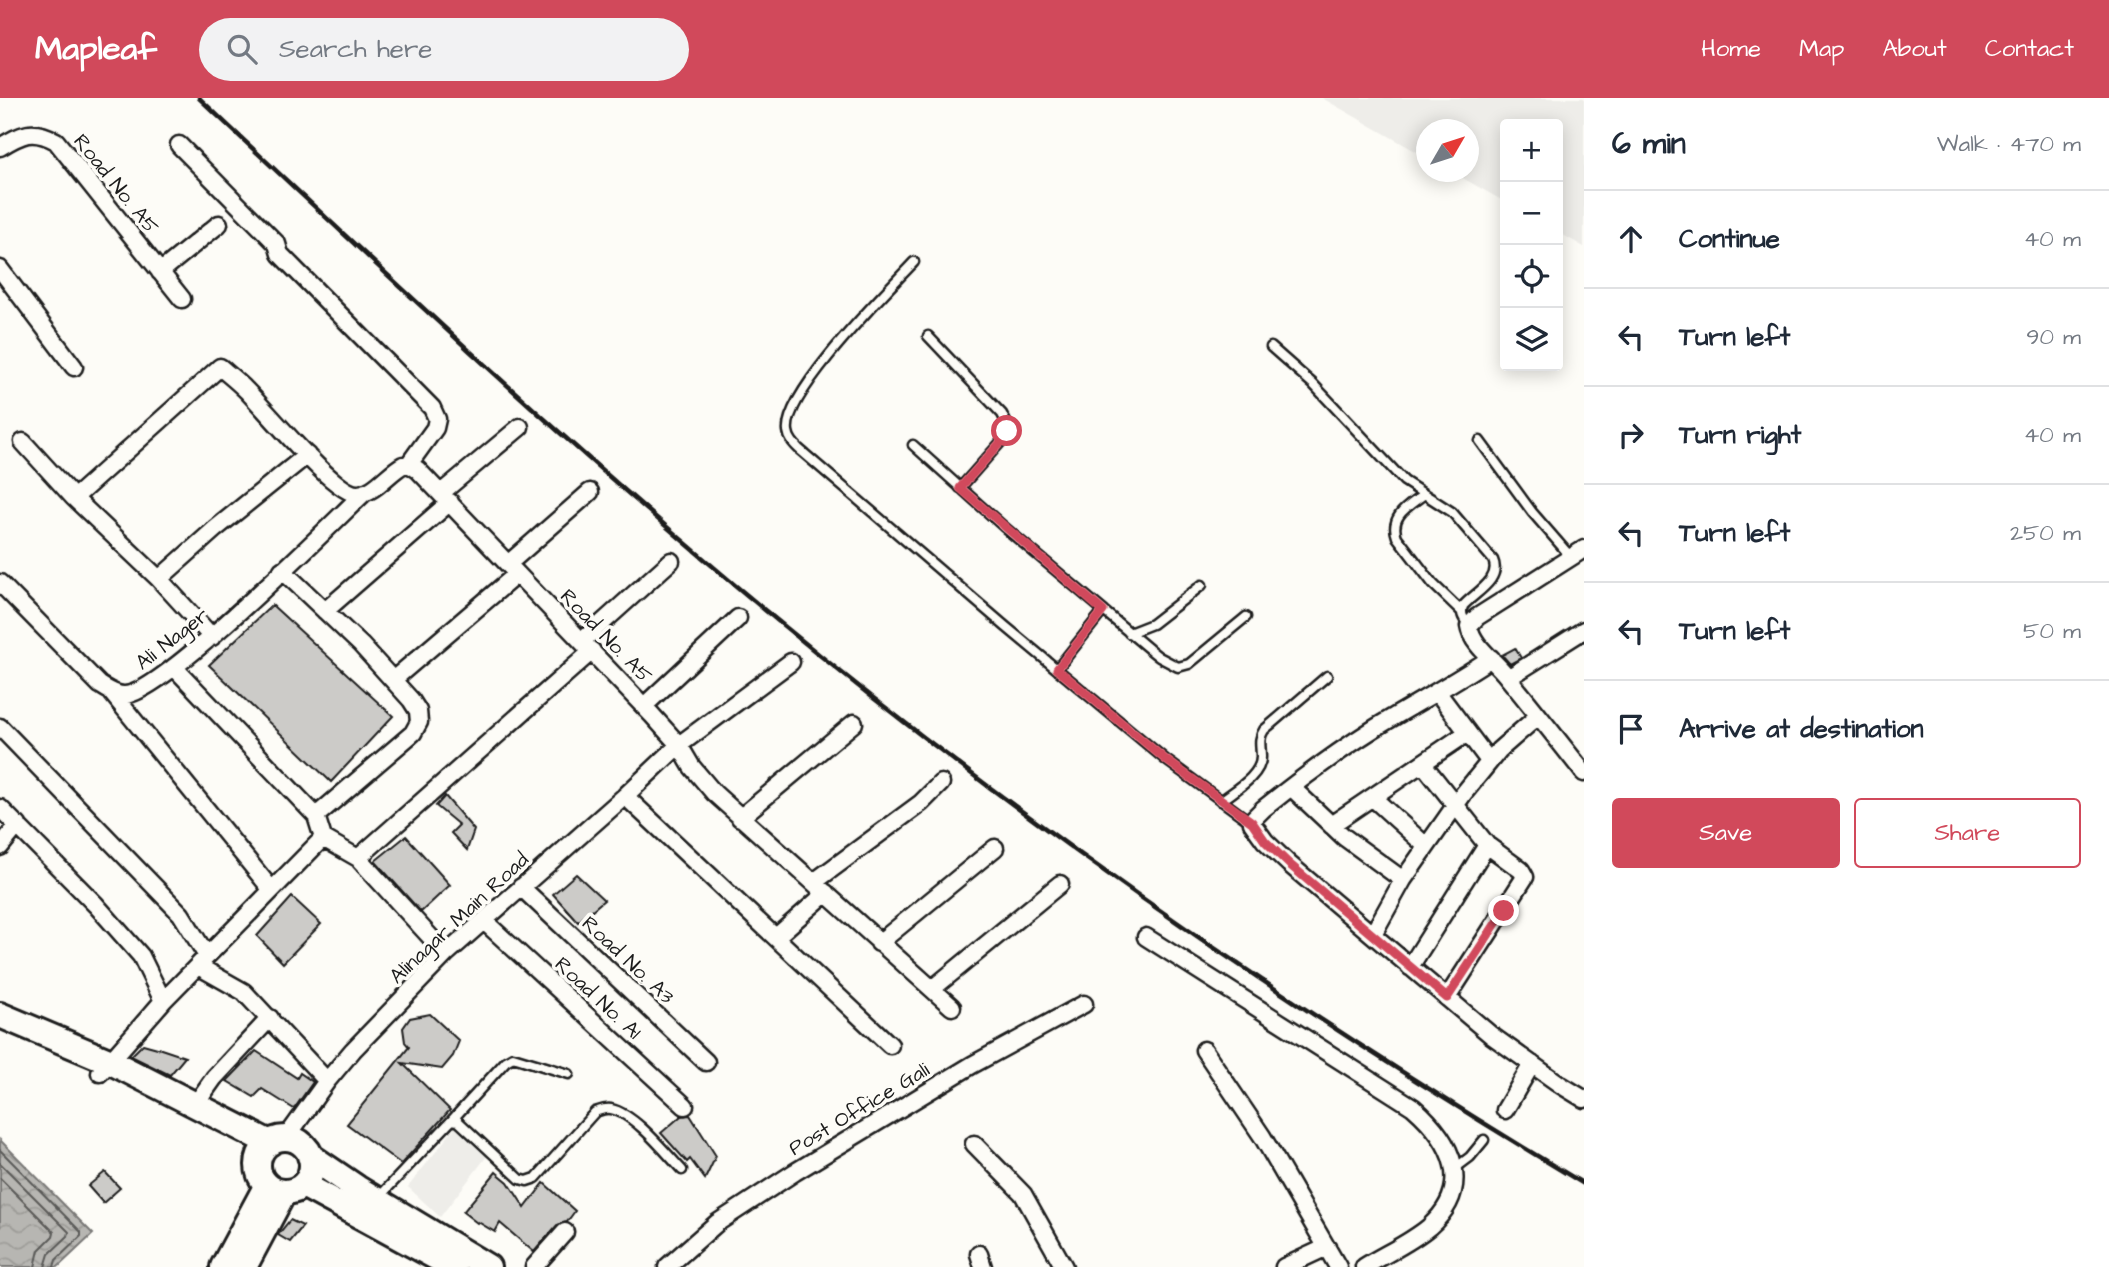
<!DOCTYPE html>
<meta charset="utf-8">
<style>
body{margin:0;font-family:"Architects Daughter",sans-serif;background:#f2f2f3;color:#1f2937}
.controls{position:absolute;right:21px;top:21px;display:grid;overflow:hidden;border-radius:7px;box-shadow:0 4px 18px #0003}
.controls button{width:63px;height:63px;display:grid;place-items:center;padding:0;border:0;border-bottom:2px solid #e0e1e3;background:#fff;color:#1f2937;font:35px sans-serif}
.compass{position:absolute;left:1416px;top:21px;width:63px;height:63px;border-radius:50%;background:#fff;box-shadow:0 4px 18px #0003;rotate:51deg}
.stop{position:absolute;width:21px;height:21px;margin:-16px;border:5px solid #d1495b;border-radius:50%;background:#fff}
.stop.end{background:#d1495b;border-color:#fff;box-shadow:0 2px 7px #0008}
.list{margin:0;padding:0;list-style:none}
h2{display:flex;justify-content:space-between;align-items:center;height:91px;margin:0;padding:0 28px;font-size:30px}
h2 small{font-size:23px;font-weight:400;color:#747a83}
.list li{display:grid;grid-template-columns:46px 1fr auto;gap:21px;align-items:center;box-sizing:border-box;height:98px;padding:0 28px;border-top:2px solid #e0e1e3}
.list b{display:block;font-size:26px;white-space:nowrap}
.list em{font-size:23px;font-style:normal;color:#747a83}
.actions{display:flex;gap:14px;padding:21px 28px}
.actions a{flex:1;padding:16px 0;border:2px solid #d1495b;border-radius:7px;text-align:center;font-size:24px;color:#d1495b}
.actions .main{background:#d1495b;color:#fff}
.icon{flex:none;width:38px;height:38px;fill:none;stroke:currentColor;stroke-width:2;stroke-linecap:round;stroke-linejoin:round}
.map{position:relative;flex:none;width:1584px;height:1169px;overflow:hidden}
header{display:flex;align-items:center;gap:42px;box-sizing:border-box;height:98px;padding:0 35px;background:#d1495b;color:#fff}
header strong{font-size:33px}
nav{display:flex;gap:38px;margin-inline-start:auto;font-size:24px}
.search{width:490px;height:63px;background:#f2f2f3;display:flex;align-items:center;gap:18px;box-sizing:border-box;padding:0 24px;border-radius:38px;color:#747a83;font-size:26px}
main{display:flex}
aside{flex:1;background:#fff}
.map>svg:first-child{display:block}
</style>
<header>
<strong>Mapleaf</strong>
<div class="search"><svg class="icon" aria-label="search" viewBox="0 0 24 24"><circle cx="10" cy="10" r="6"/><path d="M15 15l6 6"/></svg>Search here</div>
<nav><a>Home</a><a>Map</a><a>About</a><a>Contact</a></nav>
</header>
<main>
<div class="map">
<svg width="1584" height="1169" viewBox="0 0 1584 1169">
<defs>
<pattern id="water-waves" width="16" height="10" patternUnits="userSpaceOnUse" patternTransform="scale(1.75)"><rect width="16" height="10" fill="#b7b6b2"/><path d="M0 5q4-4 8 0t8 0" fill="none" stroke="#9d9c98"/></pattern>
</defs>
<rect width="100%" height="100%" fill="#fdfcf7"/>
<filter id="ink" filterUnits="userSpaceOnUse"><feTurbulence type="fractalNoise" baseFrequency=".0143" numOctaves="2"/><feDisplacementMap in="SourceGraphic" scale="14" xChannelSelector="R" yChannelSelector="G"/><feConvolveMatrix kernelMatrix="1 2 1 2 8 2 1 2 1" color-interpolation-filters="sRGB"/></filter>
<g filter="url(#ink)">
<!-- built -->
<path fill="#eeede9" d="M1322 0H1584V149L1558 134V26H1505V104L1452 74H1468V32H1426V59Z
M457 1027 487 1058 440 1119 408 1089Z"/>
<!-- water -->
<path fill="url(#water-waves)" stroke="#797876" stroke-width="2" d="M0 1042 93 1136 58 1169H0Z"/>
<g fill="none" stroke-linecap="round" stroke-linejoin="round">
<!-- shore -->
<path stroke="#5a5a58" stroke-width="2" d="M0 1052 81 1134V1138L56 1162 54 1169
M0 1065 69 1134 68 1138 49 1156 45 1169
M0 1080 54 1134 53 1138 39 1152 35 1169"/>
</g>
<!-- building -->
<path fill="#cccbc8" stroke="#1c1c1c" stroke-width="2" d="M272 507 393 618 331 684 209 567Z
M1515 550 1521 560 1510 566 1502 557Z
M445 698 474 732 467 752 451 735 459 727 436 708Z
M406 738 450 787 421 814 375 763Z
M576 776 604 802 578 824 553 796Z
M292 799 321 826 283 865 257 838Z
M430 916 459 943 453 958 442 971 402 965 450 1012 401 1066 347 1026 409 949 405 944 403 930 410 920Z
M143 946 161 951 185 959 170 977 131 958Z
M256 953 297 980 300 975 313 984 294 1011 262 991 254 999 227 983Z
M690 1017 716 1058 705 1081 690 1061 687 1064 661 1035 681 1018Z
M105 1074 120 1090 103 1105 88 1088Z
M496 1074 508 1084 525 1110 544 1085 575 1113 567 1124 557 1127 534 1154 500 1125 495 1134 478 1124 477 1125 463 1114Z
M290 1122 303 1128 290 1144 278 1137Z"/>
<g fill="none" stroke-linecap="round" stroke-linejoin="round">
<defs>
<path id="service" d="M914 164C887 193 783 296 788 333 789 341 794 346 799 351L1005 528 1166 662 1252 725
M928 238 1002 316 1008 328 1005 339 1000 345 960 390
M1271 249 1313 286 1404 383 1452 414 1493 462C1502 482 1474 495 1463 508 1460 517 1464 521 1469 528
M1480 343 1532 414 1571 459
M913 347 1003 428 1149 551 1159 559 1178 569 1189 566 1246 519
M1423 397C1409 408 1389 418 1397 439L1433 486 1461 513
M1129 535 1152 526 1202 487
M1057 571 1103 513
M1221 703C1235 692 1261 678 1261 659 1261 648 1258 641 1264 632L1327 578
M452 1022 506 963 513 959 569 976
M1454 1071 1470 1059 1484 1042
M379 1099 452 1022 458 1023 520 1081 527 1083 536 1080 595 1014C601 1012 605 1010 611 1011 635 1016 665 1054 682 1072"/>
<path id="minor" d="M179 47 277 146 280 156 432 310 437 321 435 330 409 366
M0 49C22 36 32 30 56 43L182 201
M0 171 74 269
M160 174 219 126
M23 344 74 400
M441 395 520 329
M1584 451 1477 519 1469 528C1472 547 1493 561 1505 576 1532 609 1558 642 1584 675
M508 466 590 394
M282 472 361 547 411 602 418 613 419 624 413 635 316 718
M159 481 215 431 307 357
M0 485 100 587C107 591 115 597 124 597 162 597 329 428 365 394
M325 513 450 404
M212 539 159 481 74 400 220 269C228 276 237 283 244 290 264 309 335 397 358 396 375 395 388 375 403 367L409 366 418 372 652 617 679 647 692 669 714 695 952 909
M582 543 671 463
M1491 560C1452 586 1411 608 1372 632 1334 656 1298 683 1263 711L1254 720 1252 725 1265 743 1289 766 1491 937 1561 987 1584 1001
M174 569 316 718 323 740 358 760 446 856
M1508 580 1584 532
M394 581 517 476
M111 594 271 791
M1438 595 1489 663
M644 608 738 520
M0 629 181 816 207 858
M1423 666 1487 747 1521 772 1525 779 1447 900
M1291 689 1344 739 1403 782
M625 698 890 947
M1373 700 1426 748
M0 710 96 807 141 858 163 903
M740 720 854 625
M1331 727 1467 635
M0 749 18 727
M358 760 592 553
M814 784 921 705 941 685
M521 789 706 964
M484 823 685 1008
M1373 836 1403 782 1464 695 1499 652 1538 618
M776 839 826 795
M1146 839 1413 1009C1452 1043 1475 1088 1429 1129 1410 1145 1385 1156 1364 1169
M879 845 995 750
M198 868 244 894 327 983
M1410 869 1487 747
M932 891 1060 786
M1204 952 1262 1038 1338 1169
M100 975 163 903 323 740
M195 1007 214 980 270 920
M1505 1012 1532 966
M286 1040 327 983 353 952 446 856 625 698 679 647 791 564
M974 1046 1023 1096 1064 1169
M979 1156 983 1169
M534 1169 565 1134
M667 1169 717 1125 795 1074 972 967 1084 906
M1284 1169 1327 1149"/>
<path id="trunk" d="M0 917 111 964 270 1045
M258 1067a27 27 0 1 1 54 0a27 27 0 1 1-54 0Z
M310 1058 357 1090 488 1169
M303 1087 454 1169
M223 1169 267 1087
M244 1169 284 1094"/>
</defs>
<!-- service casing -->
<use href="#service" stroke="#1c1c1c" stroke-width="13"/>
<!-- minor casing -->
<use href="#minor" stroke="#1c1c1c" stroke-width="21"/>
<!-- trunk casing -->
<use href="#trunk" stroke="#1c1c1c" stroke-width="30"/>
<!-- service -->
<use href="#service" stroke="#fdfcf7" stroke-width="8"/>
<!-- minor -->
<use href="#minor" stroke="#fdfcf7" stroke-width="16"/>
<!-- trunk -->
<use href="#trunk" stroke="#fdfcf7" stroke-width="24"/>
<!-- rail -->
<path stroke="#1c1c1c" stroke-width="4.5" d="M199 0C388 178 577 357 778 523 1031 732 1303 918 1584 1086"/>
</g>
</g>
<g fill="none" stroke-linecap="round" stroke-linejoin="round" filter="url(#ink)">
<!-- route -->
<path stroke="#d1495b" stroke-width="9" d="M1007 333 1000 345 960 390 1103 513 1057 571 1166 662 1252 724 1265 743 1289 766 1447 900 1504 813"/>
</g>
<g text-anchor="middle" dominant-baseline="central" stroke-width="7" stroke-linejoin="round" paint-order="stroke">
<!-- street labels -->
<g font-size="21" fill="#1c1c1c" stroke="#fdfcf7">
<text transform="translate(116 86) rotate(51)">Road No. A5</text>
<text transform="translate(606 538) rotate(46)">Road No. A5</text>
<text transform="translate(172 541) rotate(-38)">Ali Nager</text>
<text transform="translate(459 820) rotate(-43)">Alinagar Main Road</text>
<text transform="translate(628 862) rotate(43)">Road No. A3</text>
<text transform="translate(598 900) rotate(43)">Road No. A1</text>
<text transform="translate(859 1011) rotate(-31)">Post Office Gali</text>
</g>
</g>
</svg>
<div class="controls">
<button>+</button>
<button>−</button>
<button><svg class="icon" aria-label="locate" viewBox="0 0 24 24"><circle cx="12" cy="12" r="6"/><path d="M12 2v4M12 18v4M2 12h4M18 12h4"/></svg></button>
<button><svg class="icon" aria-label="layers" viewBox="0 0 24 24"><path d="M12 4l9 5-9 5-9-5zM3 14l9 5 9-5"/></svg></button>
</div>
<svg class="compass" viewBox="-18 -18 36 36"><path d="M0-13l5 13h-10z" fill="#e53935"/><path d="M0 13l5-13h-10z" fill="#747a83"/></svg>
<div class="stop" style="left:1007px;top:333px"></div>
<div class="stop end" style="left:1504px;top:813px"></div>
</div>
<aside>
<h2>6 min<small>Walk · 470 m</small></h2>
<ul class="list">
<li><svg class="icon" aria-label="ahead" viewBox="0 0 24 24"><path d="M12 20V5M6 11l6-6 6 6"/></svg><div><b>Continue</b></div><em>40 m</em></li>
<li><svg class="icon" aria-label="left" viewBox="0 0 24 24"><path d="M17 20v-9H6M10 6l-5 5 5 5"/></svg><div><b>Turn left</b></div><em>90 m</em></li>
<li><svg class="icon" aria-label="right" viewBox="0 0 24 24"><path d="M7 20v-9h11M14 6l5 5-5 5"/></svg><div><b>Turn right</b></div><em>40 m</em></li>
<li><svg class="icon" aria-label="left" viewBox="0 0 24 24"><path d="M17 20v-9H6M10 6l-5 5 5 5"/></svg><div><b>Turn left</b></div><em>250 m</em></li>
<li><svg class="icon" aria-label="left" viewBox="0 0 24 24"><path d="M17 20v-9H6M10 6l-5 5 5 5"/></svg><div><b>Turn left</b></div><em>50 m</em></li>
<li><svg class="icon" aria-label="arrive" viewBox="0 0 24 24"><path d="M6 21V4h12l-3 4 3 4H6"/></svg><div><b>Arrive at destination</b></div></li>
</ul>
<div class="actions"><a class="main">Save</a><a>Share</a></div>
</aside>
</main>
